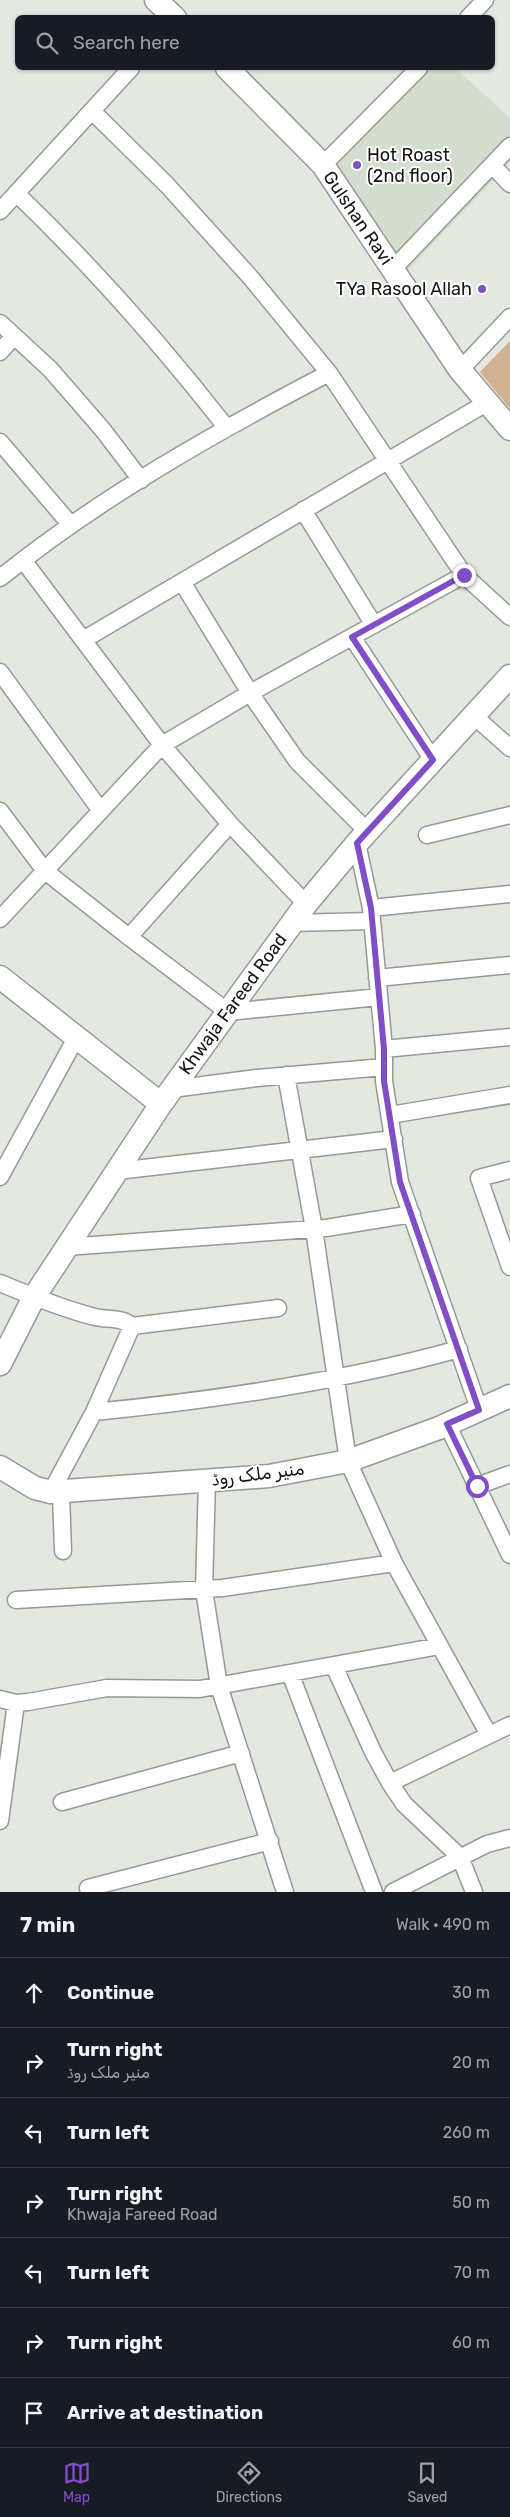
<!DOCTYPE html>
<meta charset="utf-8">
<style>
body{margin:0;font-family:Rubik,"Noto Naskh Arabic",sans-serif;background:#242831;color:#f1f3f6}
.stop{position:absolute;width:15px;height:15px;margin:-11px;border:4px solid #804ec6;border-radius:50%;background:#fff}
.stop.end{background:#804ec6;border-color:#fff;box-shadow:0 1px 5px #0008}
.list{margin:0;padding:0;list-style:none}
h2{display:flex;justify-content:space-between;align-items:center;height:65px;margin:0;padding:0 20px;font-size:21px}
h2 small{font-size:16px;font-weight:400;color:#9ea1a6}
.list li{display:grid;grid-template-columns:32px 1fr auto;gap:15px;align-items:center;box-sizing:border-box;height:70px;padding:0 20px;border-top:1px solid #363941}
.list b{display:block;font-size:19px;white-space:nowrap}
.list p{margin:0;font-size:16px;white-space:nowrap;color:#9ea1a6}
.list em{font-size:16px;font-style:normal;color:#9ea1a6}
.icon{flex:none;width:28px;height:28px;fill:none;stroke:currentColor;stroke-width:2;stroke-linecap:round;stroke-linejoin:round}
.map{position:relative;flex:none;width:510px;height:1892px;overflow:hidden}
.search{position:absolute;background:#171b24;box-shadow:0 1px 4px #0004;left:15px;right:15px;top:15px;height:55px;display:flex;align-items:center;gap:12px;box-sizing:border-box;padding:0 18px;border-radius:8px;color:#9ea1a6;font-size:19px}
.sheet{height:555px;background:#171b24}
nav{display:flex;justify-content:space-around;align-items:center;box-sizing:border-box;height:70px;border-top:1px solid #363941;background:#171b24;font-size:14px;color:#9ea1a6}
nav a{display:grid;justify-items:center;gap:2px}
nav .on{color:#804ec6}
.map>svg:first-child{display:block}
</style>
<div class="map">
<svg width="510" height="1892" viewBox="0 0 510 1892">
<rect width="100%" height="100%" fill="#e3e8e0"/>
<!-- built -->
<path fill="#d4decf" d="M419 68H455L510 118V162L399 280 323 165Z"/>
<!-- green -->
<path fill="#d2b391" d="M510 341V409L480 372Z"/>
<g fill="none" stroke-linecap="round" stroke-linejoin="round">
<defs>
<path id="street" d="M468 18 485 0
M92 111 167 185 251 278 329 373 464 575 510 617
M323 165 419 68
M492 165 510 184
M16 193C92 266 161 344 226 427
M0 211 131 68
M393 269 510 146
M0 323 50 369 103 430 141 480
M0 352 14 336
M460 370 510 317
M0 442 70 524
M303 510 374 625
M23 560 162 745 230 824 306 904
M0 578C101 497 214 433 329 373
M182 582 250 693 297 761 367 831
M352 637 433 760
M83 640 488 402
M0 672 101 811
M474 716 510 748
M0 811 45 871 129 937 228 1012 379 997
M427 835 510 815
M357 843 371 908 384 1049V1081L400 1182 479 1409
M371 908 510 894
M0 919 162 745 250 693 464 575
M292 923 372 921
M129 937 230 824
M377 978 510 965
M384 1049 510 1037
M286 1075 314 1229 348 1461 394 1563 489 1735
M172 1089 257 1078 384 1067
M390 1115 510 1095
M510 1170 479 1178 510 1267
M117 1171 394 1139
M0 1177 76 1038
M66 1247 326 1228 412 1214
M0 1283C31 1296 63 1309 95 1317 109 1320 121 1317 132 1326L278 1308
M94 1412C217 1400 340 1382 459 1349
M447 1424 510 1555
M207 1480 204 1590 219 1686 285 1892
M477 1486 510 1474
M51 1492 94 1412 132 1326
M61 1493 63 1551
M16 1600 222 1588 394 1563
M334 1666 373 1752 390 1783 510 1725
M290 1673 374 1892
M0 1699 16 1703 28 1702 107 1688 200 1689 440 1646
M390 1783 404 1804 460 1857 474 1892
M62 1802 241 1753
M0 1821 16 1703
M89 1892 88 1888 270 1841
M393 1892 487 1844 510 1838"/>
<path id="secondary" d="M156 0 175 18
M227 68 323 165 460 370 510 429
M0 977 161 1104
M0 1364 34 1297 161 1104 306 904 357 843 510 676
M0 1467 35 1488 51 1492 269 1476 348 1461 439 1428 510 1396"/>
</defs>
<!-- street casing -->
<use href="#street" stroke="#959b93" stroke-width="19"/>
<!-- secondary casing -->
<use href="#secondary" stroke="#959b93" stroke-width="25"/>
<!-- street -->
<use href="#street" stroke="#fff" stroke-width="16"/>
<!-- secondary -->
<use href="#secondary" stroke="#fff" stroke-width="22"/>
</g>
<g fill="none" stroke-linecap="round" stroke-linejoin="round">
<!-- route -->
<path stroke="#804ec6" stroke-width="6" d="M464 575 352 637 433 760 357 843 371 908 384 1049V1081L400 1182 479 1410 447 1424 477 1486"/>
</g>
<!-- markers -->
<g fill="#804ec6" stroke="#fff" stroke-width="2">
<circle cx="357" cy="165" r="5"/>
<circle cx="482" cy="289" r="5"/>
</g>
<g text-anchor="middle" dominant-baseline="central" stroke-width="4" stroke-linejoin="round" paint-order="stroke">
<!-- poi labels -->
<g font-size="18" fill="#131512" stroke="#fff" text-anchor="start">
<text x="367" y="155">Hot Roast<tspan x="367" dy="21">(2nd floor)</tspan></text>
<text x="472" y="289" text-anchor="end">TYa Rasool Allah</text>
</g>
<!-- street labels -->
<g font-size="18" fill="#131512" stroke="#fff">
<text transform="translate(358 218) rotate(56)">Gulshan Ravi</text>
<text transform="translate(233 1004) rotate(-54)">Khwaja Fareed Road</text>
<text transform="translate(258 1474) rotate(-7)">منیر ملک روڈ</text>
</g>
</g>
</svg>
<div class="stop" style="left:477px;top:1486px"></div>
<div class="stop end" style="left:464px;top:575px"></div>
<div class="search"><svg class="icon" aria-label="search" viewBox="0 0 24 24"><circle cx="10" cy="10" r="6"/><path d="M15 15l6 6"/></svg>Search here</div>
</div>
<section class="sheet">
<h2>7 min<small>Walk · 490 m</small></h2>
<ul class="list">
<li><svg class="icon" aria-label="ahead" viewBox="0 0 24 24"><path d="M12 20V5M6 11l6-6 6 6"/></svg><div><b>Continue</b></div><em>30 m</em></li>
<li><svg class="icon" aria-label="right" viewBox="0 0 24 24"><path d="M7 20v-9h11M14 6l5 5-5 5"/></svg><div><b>Turn right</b><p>منیر ملک روڈ</p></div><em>20 m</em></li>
<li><svg class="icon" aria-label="left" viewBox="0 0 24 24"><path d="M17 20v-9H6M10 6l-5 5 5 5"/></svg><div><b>Turn left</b></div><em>260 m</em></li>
<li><svg class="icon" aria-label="right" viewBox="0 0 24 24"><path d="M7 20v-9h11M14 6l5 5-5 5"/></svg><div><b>Turn right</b><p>Khwaja Fareed Road</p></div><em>50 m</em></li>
<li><svg class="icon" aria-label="left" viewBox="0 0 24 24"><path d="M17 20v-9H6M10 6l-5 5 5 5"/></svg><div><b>Turn left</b></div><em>70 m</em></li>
<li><svg class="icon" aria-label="right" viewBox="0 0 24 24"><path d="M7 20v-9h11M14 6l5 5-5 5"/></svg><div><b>Turn right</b></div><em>60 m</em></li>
<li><svg class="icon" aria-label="arrive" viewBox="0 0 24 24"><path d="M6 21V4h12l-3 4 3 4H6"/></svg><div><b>Arrive at destination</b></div></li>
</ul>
</section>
<nav>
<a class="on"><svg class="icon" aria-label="map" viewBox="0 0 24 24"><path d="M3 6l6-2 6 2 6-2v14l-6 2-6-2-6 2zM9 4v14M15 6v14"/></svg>Map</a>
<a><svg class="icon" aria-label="directions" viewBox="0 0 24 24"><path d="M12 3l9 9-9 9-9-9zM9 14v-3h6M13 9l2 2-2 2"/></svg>Directions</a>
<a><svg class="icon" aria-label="saved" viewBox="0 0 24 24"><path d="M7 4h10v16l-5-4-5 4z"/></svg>Saved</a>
</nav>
